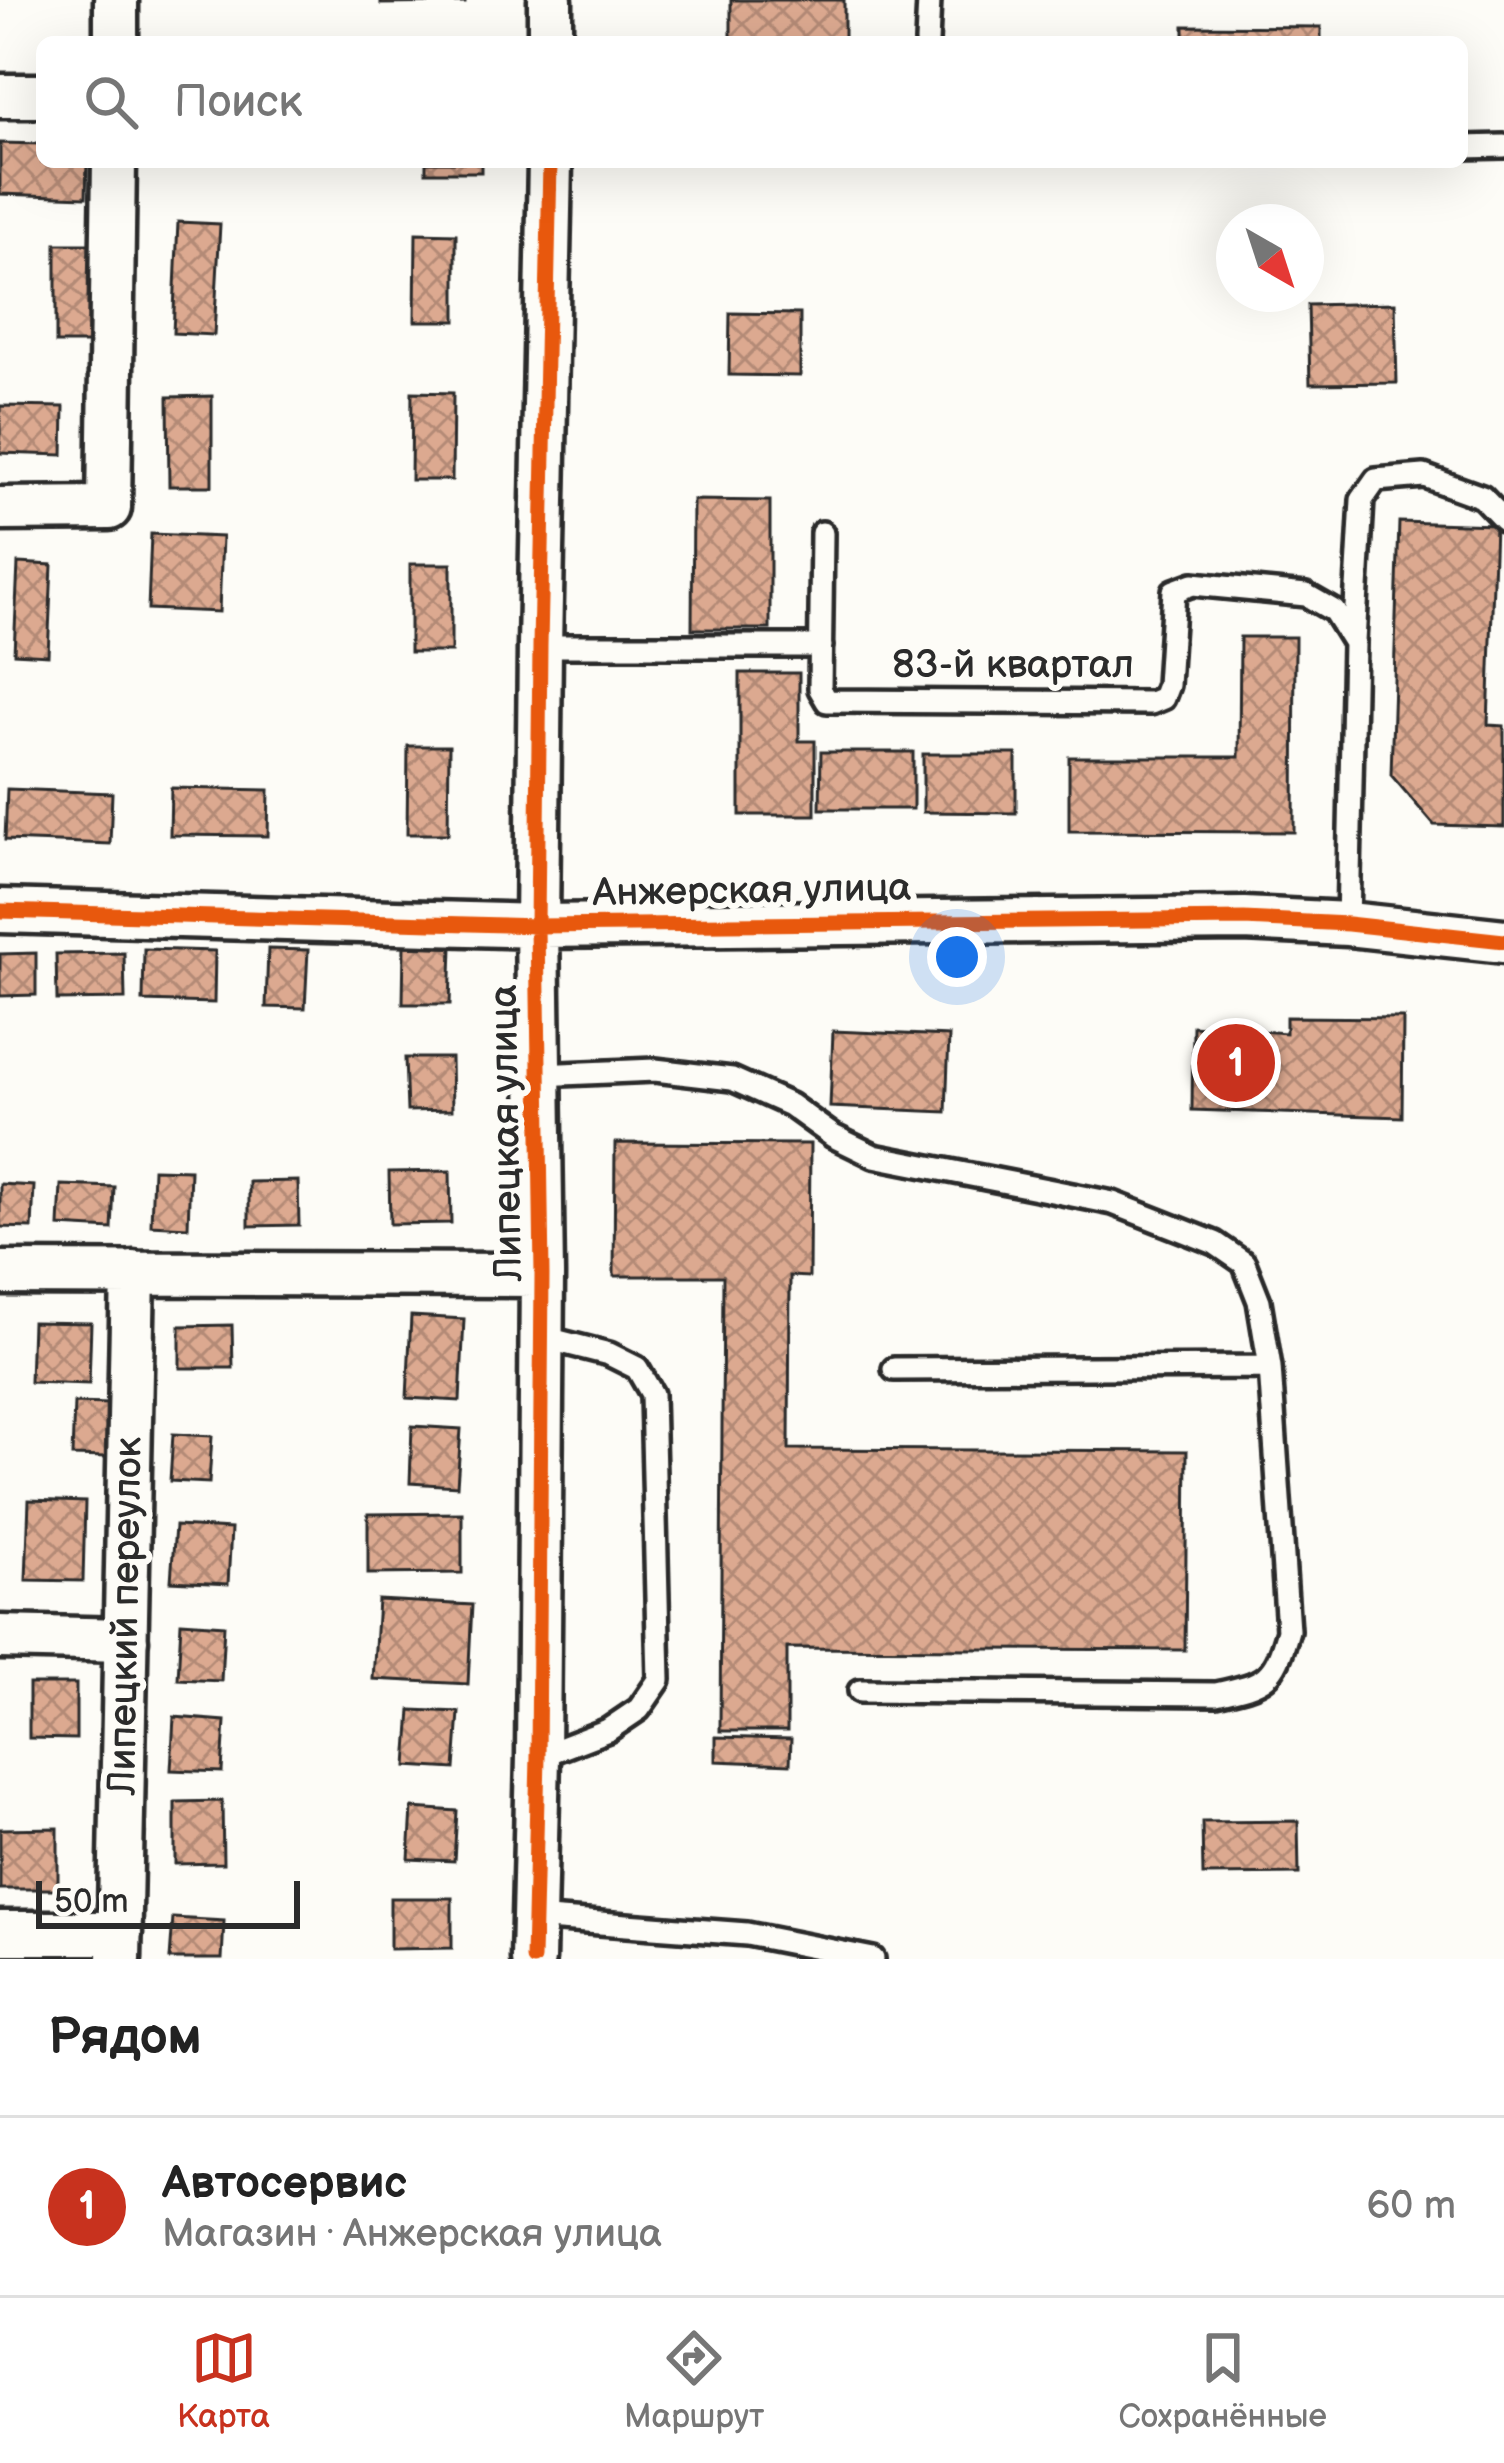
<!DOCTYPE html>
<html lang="ru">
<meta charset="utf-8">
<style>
body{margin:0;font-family:"Balsamiq Sans",sans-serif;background:#f6f6f6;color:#222}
.compass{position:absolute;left:1216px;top:204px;width:108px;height:108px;border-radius:50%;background:#fff;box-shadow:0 12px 48px #0002;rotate:141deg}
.scale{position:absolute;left:36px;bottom:30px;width:264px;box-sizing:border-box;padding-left:12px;border:6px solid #2b2b2b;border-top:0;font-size:33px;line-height:42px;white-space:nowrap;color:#2b2b2b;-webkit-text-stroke:9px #fdfcf7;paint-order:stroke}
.you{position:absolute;left:957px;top:957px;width:42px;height:42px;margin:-30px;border:9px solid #fff;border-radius:50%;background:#1a73e8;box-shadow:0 0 0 18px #1a73e833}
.badge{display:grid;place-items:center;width:78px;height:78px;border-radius:50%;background:#c8321e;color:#fff;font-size:39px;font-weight:700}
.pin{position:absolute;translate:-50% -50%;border:6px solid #fff;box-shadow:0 3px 12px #0006}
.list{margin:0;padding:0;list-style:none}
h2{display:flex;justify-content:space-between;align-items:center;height:156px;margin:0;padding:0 48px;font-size:51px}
h2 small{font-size:39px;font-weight:400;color:#767676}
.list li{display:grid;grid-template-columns:78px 1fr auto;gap:36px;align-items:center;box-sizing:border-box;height:180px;padding:0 48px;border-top:3px solid #e0e0e0}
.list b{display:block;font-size:45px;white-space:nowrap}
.list p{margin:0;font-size:39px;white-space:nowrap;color:#767676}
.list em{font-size:39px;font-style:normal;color:#767676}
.icon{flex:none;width:66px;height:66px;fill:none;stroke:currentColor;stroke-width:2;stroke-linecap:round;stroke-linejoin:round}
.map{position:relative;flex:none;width:1504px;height:1959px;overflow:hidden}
.search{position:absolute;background:#fff;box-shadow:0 12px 48px #0002;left:36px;right:36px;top:36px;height:132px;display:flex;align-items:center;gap:30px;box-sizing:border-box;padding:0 42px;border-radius:18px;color:#767676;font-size:45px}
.sheet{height:336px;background:#fff}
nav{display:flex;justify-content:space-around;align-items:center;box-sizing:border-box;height:168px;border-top:3px solid #e0e0e0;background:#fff;font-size:33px;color:#767676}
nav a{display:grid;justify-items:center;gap:6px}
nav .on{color:#c8321e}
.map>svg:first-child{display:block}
</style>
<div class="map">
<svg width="1504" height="1959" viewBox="0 0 1504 1959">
<defs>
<pattern id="building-cross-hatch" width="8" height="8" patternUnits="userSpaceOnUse" patternTransform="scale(3)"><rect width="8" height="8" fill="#dca990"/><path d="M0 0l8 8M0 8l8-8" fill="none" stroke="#b38a76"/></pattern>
</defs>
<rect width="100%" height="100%" fill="#fdfcf7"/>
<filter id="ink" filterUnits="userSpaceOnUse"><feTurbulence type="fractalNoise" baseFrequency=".00833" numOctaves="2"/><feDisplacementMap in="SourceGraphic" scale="24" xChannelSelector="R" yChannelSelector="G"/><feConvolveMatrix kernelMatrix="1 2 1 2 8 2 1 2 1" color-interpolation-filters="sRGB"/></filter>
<g filter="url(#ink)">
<!-- building -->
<path fill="url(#building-cross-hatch)" stroke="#2b2b2b" stroke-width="3" d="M381 0H465V3L381 4Z
M731 0H844V42H731Z
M1184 26 1321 27V42H1184Z
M0 143 42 144V162H87L86 197 0 194Z
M426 162H481V172H426Z
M178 222 220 224 214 335 173 333Z
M416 233 456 234V321H415Z
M56 244H94V343H56Z
M1395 303 1397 383 1310 384 1308 305Z
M730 313 800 314V376L729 375Z
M412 392 453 393 452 480H411Z
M212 396V486H169L168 397Z
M0 406 64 407 63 455 0 453Z
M693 500 770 501V629H692Z
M1399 522 1495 525 1488 725 1504 726V827L1434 825 1391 775Z
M151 534 222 537 219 612 148 609Z
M18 563 52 565 48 655 14 653Z
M410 564H451V652H410Z
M1240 637H1295L1294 832 1069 831V757H1239Z
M740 673H799V741H815V815H740Z
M408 746H449L448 834H407Z
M821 752H913V809H820Z
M923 754H1016V813L923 812Z
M171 788 269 790 268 836 170 835Z
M7 789 112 793 110 844 5 840Z
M404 946 452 947 450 1004H403Z
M144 949 215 951 214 1003 143 1001Z
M268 949 308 950 305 1008 266 1007Z
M36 953V995L0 996V954Z
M124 953 125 999 57 1000 56 954Z
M1286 1017 1403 1018 1402 1117 1192 1110 1193 1026 1286 1033Z
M833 1031 949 1036 946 1112 830 1107Z
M405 1058H451L452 1110 407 1111Z
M615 1143 810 1144 809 1277 790 1276 789 1449 1187 1451 1185 1650 787 1648V1731H720L723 1276H614Z
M153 1169 190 1170 188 1227 151 1225Z
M450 1171 451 1223 390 1224 389 1172Z
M298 1181 299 1225 249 1226V1182Z
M0 1184 34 1186 32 1228 0 1227Z
M61 1185 114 1187 112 1229 59 1226Z
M411 1316 464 1319 460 1401 407 1398Z
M32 1322 91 1323 89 1384 30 1382Z
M232 1325 233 1368H180V1326Z
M74 1403 108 1404 107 1457 72 1456Z
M412 1426 461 1429 457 1486 410 1483Z
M173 1434 212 1436 209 1483 170 1481Z
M29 1500 85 1502 83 1581 26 1580Z
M462 1513V1573L368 1574V1514Z
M175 1526 231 1529 228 1584 171 1581Z
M378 1600 472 1605 468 1684 373 1679Z
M181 1622 224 1625 221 1681 178 1679Z
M29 1684H76V1739L29 1738Z
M411 1710 459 1712 455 1769 407 1766Z
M174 1717 225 1721 222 1772 171 1770Z
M716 1737 791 1739 790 1764 716 1761Z
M222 1801 223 1863 175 1864V1802Z
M412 1808 457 1811 454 1861 409 1859Z
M1298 1821 1299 1874 1203 1875 1202 1822Z
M58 1828V1889H0V1829Z
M390 1898H452V1948L390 1949Z
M173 1918 224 1921 222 1959H170Z"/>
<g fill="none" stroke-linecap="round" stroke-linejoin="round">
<defs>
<path id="service" d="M927 42 929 0
M1462 147 1504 146
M822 533 820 689 827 701 1151 703 1163 698 1168 685 1174 591 1193 584 1306 595 1334 611 1354 643 1348 924
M1354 642 1362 500 1376 480 1424 476 1482 497 1504 520
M540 646H821
M539 1075 655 1070 732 1079 790 1105 833 1136 874 1156 1113 1203 1215 1243 1244 1263 1259 1301 1270 1367 1288 1630C1274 1681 1266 1683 1216 1694L860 1691
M894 1369 1270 1367
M538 1757 608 1730 639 1709 659 1680 652 1394 637 1368 609 1354 542 1337
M533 1918 747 1934 873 1959"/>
<path id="minor" d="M550 0V42
M116 42V0
M0 96H42
M0 509 109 508 114 162
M0 911 537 926 1244 919 1348 924 1504 941
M0 1273 542 1275
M0 1637 126 1640
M0 1933H120
M119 1959 133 1273
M533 1959 538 1757 542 1275 537 926 540 646 550 162"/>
</defs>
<!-- service casing -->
<use href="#service" stroke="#2b2b2b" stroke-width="30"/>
<!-- minor casing -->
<use href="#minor" stroke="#2b2b2b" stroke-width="51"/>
<!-- service -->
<use href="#service" stroke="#fdfcf7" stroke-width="21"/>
<!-- minor -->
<use href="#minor" stroke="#fdfcf7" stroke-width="42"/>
<defs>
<path id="cycleway" d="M0 911 537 926 1244 919 1348 924 1504 941
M533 1959 538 1757 542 1275 537 926 540 646 550 162"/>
</defs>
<!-- cycleway casing -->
<use href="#cycleway" stroke="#fdfcf7" stroke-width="22"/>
<!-- cycleway -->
<use href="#cycleway" stroke="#e8590c" stroke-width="15"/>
</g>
</g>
<g text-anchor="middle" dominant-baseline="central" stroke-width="12" stroke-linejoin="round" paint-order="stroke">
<!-- street labels -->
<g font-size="39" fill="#2b2b2b" stroke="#fdfcf7">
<text x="1013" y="665">83-й квартал</text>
<text transform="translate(752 891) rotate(-1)">Анжерская улица</text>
<text transform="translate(507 1133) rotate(-91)">Липецкая улица</text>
<text transform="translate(126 1616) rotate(-89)">Липецкий переулок</text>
</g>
</g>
</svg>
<svg class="compass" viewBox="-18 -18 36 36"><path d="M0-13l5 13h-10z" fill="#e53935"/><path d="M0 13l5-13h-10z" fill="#767676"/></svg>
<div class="scale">50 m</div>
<div class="you"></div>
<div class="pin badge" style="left:1236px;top:1063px">1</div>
<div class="search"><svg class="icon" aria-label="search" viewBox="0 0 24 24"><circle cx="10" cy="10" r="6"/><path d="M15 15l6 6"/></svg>Поиск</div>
</div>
<section class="sheet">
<h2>Рядом<small></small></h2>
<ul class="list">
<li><span class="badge">1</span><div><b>Автосервис</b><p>Магазин · Анжерская улица</p></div><em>60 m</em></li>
</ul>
</section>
<nav>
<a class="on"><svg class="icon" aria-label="map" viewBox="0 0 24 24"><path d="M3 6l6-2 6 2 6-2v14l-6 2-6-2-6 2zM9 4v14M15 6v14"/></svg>Карта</a>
<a><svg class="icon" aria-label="directions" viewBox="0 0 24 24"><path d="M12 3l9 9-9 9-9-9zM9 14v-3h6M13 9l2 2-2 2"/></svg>Маршрут</a>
<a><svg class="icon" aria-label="saved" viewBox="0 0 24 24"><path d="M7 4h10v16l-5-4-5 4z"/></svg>Сохранённые</a>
</nav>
